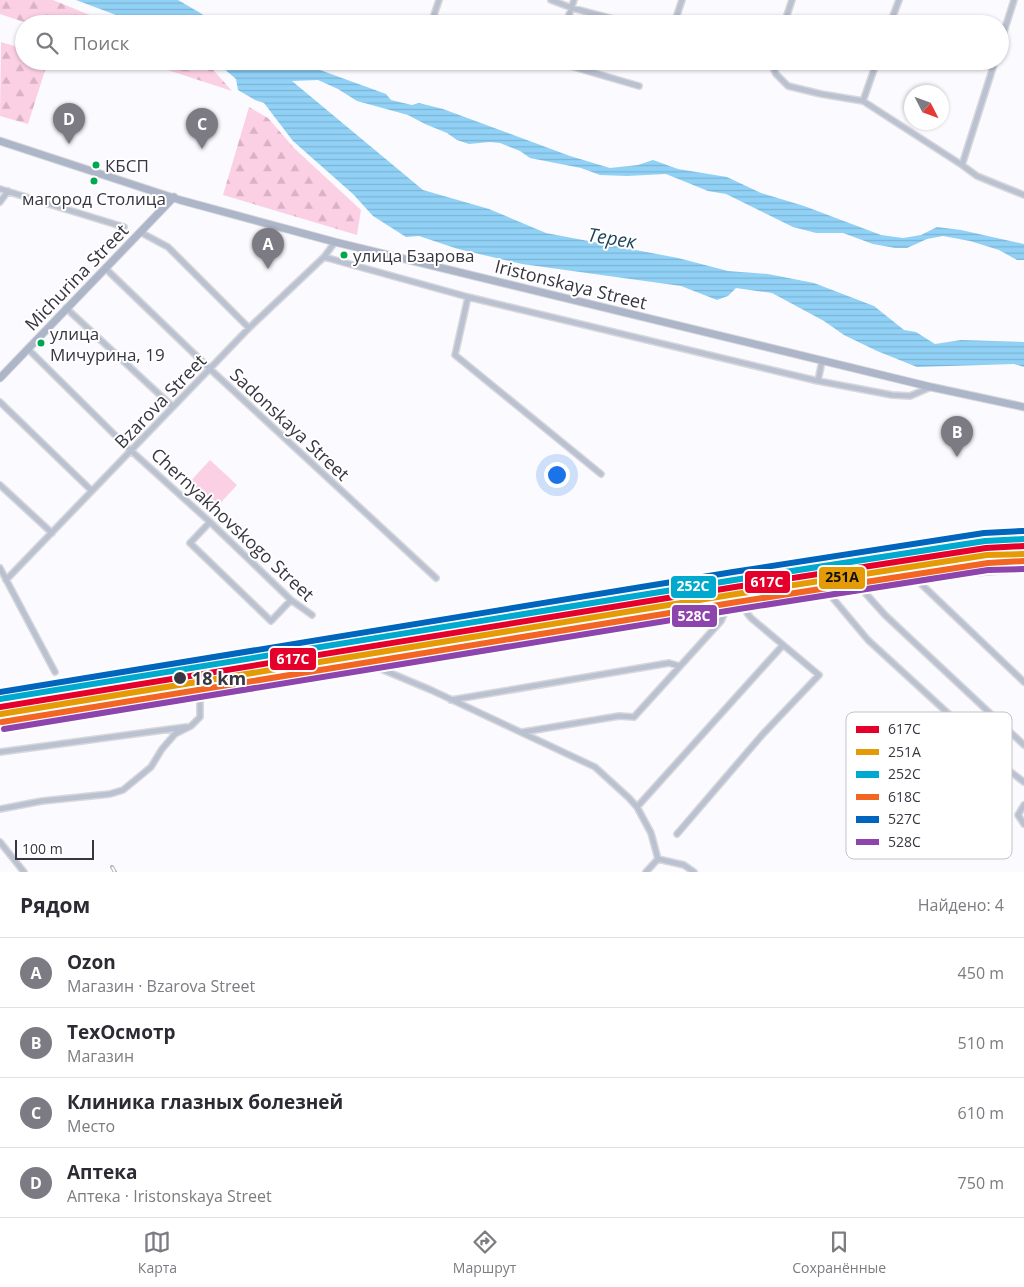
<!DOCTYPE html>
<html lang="ru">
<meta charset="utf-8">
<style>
body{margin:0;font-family:"Open Sans",sans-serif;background:#f2f2f3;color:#2b2b33}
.compass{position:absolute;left:904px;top:85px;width:45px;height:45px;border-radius:50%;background:#fff;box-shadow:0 1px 4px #0004;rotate:132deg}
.scale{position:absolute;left:15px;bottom:12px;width:79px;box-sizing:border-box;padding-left:5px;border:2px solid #383641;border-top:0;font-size:14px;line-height:18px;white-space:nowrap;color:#383641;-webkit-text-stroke:4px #fff;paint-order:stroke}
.you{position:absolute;left:556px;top:474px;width:18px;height:18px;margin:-12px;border:4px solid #fff;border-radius:50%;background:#1a73e8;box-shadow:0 0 0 8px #1a73e833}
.badge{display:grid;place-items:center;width:32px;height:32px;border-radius:50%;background:#7c7b83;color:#fff;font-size:16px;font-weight:700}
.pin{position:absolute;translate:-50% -41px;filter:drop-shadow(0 1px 2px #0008)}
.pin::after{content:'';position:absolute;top:26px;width:18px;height:15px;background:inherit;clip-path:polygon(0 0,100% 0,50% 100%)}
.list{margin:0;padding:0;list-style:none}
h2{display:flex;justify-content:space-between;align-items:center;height:65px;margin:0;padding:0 20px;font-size:21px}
h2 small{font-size:16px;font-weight:400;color:#7c7c81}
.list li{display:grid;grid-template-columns:32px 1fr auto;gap:15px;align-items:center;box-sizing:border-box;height:70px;padding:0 20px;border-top:1px solid #e1e1e2}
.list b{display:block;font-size:19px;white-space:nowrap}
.list p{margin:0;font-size:16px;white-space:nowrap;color:#7c7c81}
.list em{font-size:16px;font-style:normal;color:#7c7c81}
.icon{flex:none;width:28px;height:28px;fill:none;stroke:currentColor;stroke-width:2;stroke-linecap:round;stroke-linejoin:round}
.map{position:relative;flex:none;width:1024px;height:872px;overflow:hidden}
.search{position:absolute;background:#fff;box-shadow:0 1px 4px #0004;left:15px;right:15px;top:15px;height:55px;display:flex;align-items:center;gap:12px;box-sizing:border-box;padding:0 18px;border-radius:28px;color:#7c7c81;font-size:19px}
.sheet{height:345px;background:#fff}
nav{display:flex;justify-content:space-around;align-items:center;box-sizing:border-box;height:70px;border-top:1px solid #e1e1e2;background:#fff;font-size:14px;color:#7c7c81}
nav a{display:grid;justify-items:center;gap:2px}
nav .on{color:#7c7b83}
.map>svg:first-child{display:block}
</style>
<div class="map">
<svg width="1024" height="872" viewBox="0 0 1024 872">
<defs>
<pattern id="forest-firs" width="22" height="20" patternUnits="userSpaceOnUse" patternTransform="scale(1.25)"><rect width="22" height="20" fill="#fcd0e4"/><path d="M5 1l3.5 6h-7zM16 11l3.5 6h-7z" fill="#d9b3c5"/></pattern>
<pattern id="water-rules" width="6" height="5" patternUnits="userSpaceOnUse" patternTransform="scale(1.25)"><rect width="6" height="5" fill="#91d1f6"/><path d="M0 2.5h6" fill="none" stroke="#7eb4d4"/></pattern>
</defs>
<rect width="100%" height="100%" fill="#fbfafe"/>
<!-- forest -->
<path fill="url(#forest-firs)" d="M0 0H53L112 24H30L0 14Z
M1 42 24 49V61H48L28 124 0 116Z
M140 61H203L207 63 232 91Z
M249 107 268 118 295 149 361 210 357 235 223 195Z"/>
<!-- park -->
<path fill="#fcd0e4" d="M210 460 237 485 213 511 186 486Z"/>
<!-- water -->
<path fill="url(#water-rules)" d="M76 0H178L202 14 215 24H140Z
M215 61H271L320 70 386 94 391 100 412 105 419 103 443 109 570 156 610 168 638 165 653 160 678 169 727 177 761 193 804 206 881 235 903 238 921 235 937 227 961 230 1024 244V260H1017L999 250 970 241 943 236 927 239 907 248H895L873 244 843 233H816L793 227 726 194 708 191 666 174 627 176 600 175 581 168 530 158 520 151 500 143 490 142 469 144 457 140 447 133 425 124 408 115 357 101 338 89 318 80 292 81 423 190 489 209 546 233 678 258 728 271 768 274 814 283 874 306 904 330 916 332 935 344 961 340 1024 342V367L1014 364 917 367 877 351 844 335 824 321 772 293 736 288 728 296 717 300 681 286 522 264 458 249 419 236 406 237 373 216 353 194 293 141 264 103 255 100 238 90 236 79Z"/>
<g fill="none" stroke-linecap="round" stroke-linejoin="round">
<defs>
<path id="street" d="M439 0 432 21 442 24
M551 0 572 8 633 24
M566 24 574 0
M674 24 682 0
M784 24 792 0
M890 24 899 0
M1000 44 1014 0
M553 61 639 86
M766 61 771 63 776 74 788 86 821 94 863 101 962 165 977 176 1024 195
M863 101 877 61
M962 165 995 61
M0 189 124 227
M0 202 8 191
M140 232 168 247 249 328
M324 257 468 297 818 381 892 395 910 396 931 387
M105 268 210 369 436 578
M468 297 455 355 601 474
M66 308 173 407
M28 349 127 447 210 522 291 600 312 615
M818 381 822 361
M0 402 92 491
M0 485 52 533
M210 522 190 543 271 621 291 600
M0 568 55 672
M6 580 249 328 324 257 335 242
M918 581 1024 682
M820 583 868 640 951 716 991 757 1024 782
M858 585 885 615 1024 745
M372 664H388L525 642 667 615 709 604 750 599 759 593 774 588 820 583 858 585 918 581 973 573 1024 569
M451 700 669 663 679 666
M523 732 619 716 634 717 721 621 730 601
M0 752 186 727
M1024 805 1018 815 1024 824
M637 807 783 645
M0 809 42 801 110 794 123 790 151 767 162 749 175 734 191 726 200 717V684L355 660 369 664 431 690 595 767 629 798 637 807 651 833 658 859 646 872
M677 834 762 735 819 675 751 618 747 613 750 599
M0 842 24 872
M658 859 684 865 694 872"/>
<path id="secondary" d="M0 141 180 200 335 242 931 387 1024 407
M0 378 174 197"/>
</defs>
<!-- street casing -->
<use href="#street" stroke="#d8d8db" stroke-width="8"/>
<!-- secondary casing -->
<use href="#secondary" stroke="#d8d8db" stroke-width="9"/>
<!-- street -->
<use href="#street" stroke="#bac1d1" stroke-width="5"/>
<!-- secondary -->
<use href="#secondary" stroke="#adb5c8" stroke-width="7"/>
<defs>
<path id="rail" d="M112 867 115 872"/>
</defs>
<!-- rail casing -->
<use href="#rail" stroke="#b1b4bd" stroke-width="4"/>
<!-- rail -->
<use href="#rail" stroke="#fff" stroke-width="2" stroke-dasharray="5.5" stroke-linecap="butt"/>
<defs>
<path id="rail-1" d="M0 707 735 587 986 548 1024 546"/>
<path id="rail-2" d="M1 714 736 594 987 555 1024 554"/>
<path id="rail-3" d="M0 699 734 580 985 541 1024 539"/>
<path id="rail-4" d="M2 722 737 602 988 563 1024 561"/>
<path id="rail-5" d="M0 692 733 572 984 533 1023 531"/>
<path id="rail-6" d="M4 729 739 609 988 570 1024 569"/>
</defs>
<!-- rail-1 casing -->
<use href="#rail-1" stroke="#fff" stroke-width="10"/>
<!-- rail-2 casing -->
<use href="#rail-2" stroke="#fff" stroke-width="10"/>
<!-- rail-3 casing -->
<use href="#rail-3" stroke="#fff" stroke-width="10"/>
<!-- rail-4 casing -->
<use href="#rail-4" stroke="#fff" stroke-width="10"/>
<!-- rail-5 casing -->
<use href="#rail-5" stroke="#fff" stroke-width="10"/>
<!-- rail-6 casing -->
<use href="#rail-6" stroke="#fff" stroke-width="10"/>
<!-- rail-1 -->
<use href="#rail-1" stroke="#e4002b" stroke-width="6"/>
<!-- rail-2 -->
<use href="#rail-2" stroke="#e49b06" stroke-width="6"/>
<!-- rail-3 -->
<use href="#rail-3" stroke="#00a9ce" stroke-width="6"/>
<!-- rail-4 -->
<use href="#rail-4" stroke="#f26522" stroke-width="6"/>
<!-- rail-5 -->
<use href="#rail-5" stroke="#0065bd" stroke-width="6"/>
<!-- rail-6 -->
<use href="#rail-6" stroke="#8e44ad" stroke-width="6"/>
</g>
<!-- markers -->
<g fill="#00a651" stroke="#fff" stroke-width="2">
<circle cx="96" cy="165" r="4.5"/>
<circle cx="94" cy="181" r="4.5"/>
<circle cx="344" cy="255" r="4.5"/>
<circle cx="41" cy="343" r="4.5"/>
</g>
<circle fill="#383641" stroke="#fff" stroke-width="2" cx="180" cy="678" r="7"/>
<g text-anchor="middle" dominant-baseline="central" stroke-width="4" stroke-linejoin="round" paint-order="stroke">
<!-- bus labels -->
<g font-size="17" fill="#383641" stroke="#fff" text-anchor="start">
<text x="105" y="165">КБСП</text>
<text x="94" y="198" text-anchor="middle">магород Столица</text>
<text x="353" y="255">улица Бзарова</text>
<text x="50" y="333">улица<tspan x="50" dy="21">Мичурина, 19</tspan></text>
</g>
<!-- street labels -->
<g font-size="18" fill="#383641" stroke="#fff">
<text transform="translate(76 277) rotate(-46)">Michurina Street</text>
<text transform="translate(571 284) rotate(14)">Iristonskaya Street</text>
<text transform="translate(160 401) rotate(-46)">Bzarova Street</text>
<text transform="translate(290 424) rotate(43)">Sadonskaya Street</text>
<text transform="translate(233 524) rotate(43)">Chernyakhovskogo Street</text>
</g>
<!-- stop labels -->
<g font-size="18" font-weight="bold" fill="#383641" stroke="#fff" text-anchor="start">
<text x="192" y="678">18 km</text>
</g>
<!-- water labels -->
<g font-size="19" font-style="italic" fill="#1d455a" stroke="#fff">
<text transform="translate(612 238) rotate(9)">Терек</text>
</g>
</g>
<!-- legend -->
<rect x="846" y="712" width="166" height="147" rx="8" fill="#fff" stroke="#c3c3c6" stroke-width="1"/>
<rect x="856" y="726" width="23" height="7" fill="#e4002b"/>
<rect x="856" y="749" width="23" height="6" fill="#e49b06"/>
<rect x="856" y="771" width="23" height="7" fill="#00a9ce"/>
<rect x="856" y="794" width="23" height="6" fill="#f26522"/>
<rect x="856" y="816" width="23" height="7" fill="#0065bd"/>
<rect x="856" y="839" width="23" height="6" fill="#8e44ad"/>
<g font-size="14" fill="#383641">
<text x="888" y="734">617C</text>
<text x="888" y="757">251А</text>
<text x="888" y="779">252С</text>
<text x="888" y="802">618С</text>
<text x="888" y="824">527С</text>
<text x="888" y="847">528С</text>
</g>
<g stroke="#fff" stroke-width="2">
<rect x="818" y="566" width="48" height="24" rx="5" fill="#e49b06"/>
<rect x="744" y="570" width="47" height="24" rx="5" fill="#e4002b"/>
<rect x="670" y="575" width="47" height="24" rx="5" fill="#00a9ce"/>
<rect x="671" y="604" width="47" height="24" rx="5" fill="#8e44ad"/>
<rect x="269" y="647" width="48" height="24" rx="5" fill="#e4002b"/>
</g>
<g font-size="14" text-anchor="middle" font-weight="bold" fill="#fff">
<text x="767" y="587">617C</text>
<text x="693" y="591">252С</text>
<text x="694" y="621">528С</text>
<text x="293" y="664">617C</text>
</g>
<g font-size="14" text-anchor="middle" font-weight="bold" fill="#111">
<text x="842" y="582">251А</text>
</g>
</svg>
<svg class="compass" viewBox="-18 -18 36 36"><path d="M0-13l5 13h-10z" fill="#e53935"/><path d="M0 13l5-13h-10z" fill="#7c7c81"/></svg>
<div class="scale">100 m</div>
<div class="you"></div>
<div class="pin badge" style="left:268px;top:269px">A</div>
<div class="pin badge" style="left:957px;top:457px">B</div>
<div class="pin badge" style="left:202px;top:149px">C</div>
<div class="pin badge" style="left:69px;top:144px">D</div>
<div class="search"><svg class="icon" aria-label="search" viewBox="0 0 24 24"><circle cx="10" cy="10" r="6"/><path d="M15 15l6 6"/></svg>Поиск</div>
</div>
<section class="sheet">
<h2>Рядом<small>Найдено: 4</small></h2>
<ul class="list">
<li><span class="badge">A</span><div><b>Ozon</b><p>Магазин · Bzarova Street</p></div><em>450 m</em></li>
<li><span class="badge">B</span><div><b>ТехОсмотр</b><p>Магазин</p></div><em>510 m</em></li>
<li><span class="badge">C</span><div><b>Клиника глазных болезней</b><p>Место</p></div><em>610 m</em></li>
<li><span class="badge">D</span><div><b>Аптека</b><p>Аптека · Iristonskaya Street</p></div><em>750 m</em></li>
</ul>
</section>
<nav>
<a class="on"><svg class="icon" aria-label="map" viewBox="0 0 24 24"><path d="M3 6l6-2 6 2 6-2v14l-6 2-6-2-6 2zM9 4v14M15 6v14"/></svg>Карта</a>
<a><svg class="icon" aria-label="directions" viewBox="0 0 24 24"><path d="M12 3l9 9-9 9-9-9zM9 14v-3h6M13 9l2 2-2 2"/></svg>Маршрут</a>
<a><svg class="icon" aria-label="saved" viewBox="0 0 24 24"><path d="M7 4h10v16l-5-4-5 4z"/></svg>Сохранённые</a>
</nav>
